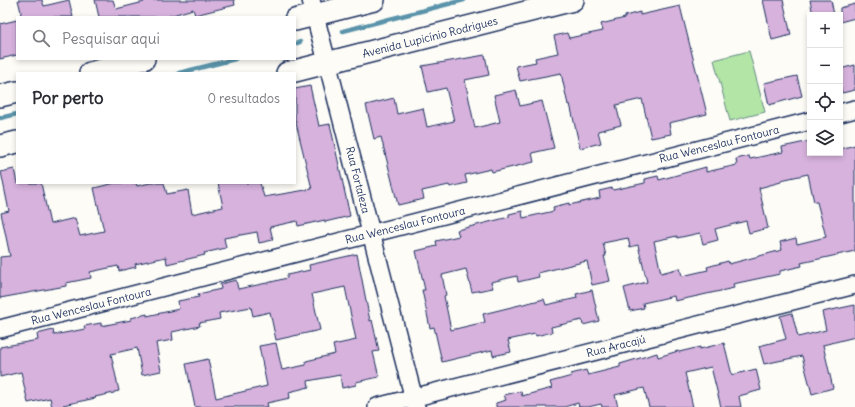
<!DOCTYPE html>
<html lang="pt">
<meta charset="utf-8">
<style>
body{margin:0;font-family:Delius,sans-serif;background:#f2f2f3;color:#2b2b33}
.controls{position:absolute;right:12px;top:12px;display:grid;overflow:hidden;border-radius:0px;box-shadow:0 2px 6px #0003}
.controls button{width:36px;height:36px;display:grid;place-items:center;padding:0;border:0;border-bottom:1px solid #e1e1e2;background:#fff;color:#2b2b33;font:20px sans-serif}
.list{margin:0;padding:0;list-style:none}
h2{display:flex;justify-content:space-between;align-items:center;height:52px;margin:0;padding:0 16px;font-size:17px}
h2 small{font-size:13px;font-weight:400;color:#7c7c81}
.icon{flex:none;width:22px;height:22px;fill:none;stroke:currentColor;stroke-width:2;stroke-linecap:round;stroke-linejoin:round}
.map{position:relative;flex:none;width:855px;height:407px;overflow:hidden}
.search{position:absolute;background:#fff;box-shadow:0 2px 6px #0003;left:16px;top:16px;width:280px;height:44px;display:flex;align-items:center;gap:10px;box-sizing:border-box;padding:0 14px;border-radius:0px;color:#7c7c81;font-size:15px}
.panel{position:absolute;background:#fff;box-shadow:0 2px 6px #0003;left:16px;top:72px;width:280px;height:112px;border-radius:0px}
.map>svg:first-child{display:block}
</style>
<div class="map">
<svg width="855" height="407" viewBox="0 0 855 407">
<rect width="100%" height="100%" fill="#fdfcf7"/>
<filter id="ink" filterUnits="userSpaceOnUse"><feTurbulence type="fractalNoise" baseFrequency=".025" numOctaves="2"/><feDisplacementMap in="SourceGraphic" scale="8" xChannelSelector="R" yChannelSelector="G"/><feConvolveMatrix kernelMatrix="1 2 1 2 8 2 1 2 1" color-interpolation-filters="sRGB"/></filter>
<g filter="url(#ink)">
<!-- green -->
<path fill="#b2e5a6" stroke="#668a82" d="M749 51 765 112 730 121 714 60Z"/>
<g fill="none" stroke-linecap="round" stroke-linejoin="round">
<!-- stream -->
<path stroke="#5a93aa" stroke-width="4.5" d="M343 31 464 0
M295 44 300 42
M179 73 235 59
M0 118 17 114"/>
</g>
<!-- building -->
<path fill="#d6b2dc" stroke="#1b2f5e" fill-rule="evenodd" d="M18 0H42L44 6 69 0 73 17H20L21 12Z
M95 0H113L116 9 144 2 143 0H234L235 5 195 15 193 9 166 17H99Z
M763 0H783L791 35 772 40Z
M810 0H831L834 15H813Z
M855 4V18L840 22V8Z
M680 6 707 114 669 123 671 134 651 138 642 99 616 105 621 125 598 131 601 143 580 148 570 104 568 105 561 73 520 81 516 66 536 62 535 58 558 53 554 36 567 33 569 38 603 31 601 24 625 18V16L640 12V15Z
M17 20V55L0 59V24Z
M485 55 489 75 465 80 475 128 500 122 494 95 516 90 520 106 542 101 554 148 532 153 534 162 492 172 491 169 465 175 467 183 450 187 449 185 422 191 424 199 398 205 381 137 374 139 366 105 394 98 397 114 423 108 427 127 454 121 446 88 428 92 422 66Z
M855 65V90L842 93 840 83V69Z
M797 76 802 96 769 105 764 83Z
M310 86 319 126 330 124 350 216 325 222V220L298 226 297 221 270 227 273 240 259 243 257 232 224 238 226 248 204 253 205 255 167 264 166 257 135 264 136 267 119 271 118 266 90 272 91 278 66 283V286L0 298V257L10 256 1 213 9 211 1 172 14 169 17 183H41L50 224 75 218 80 236 104 231 94 188 115 183H136L137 186 150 183H164L167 194 188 190 192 214 223 207 218 183H260L264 197 312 189 295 119V89Z
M810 141V153H840V149L855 145V251L801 263 802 266 780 271V274L733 284 734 288 675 301 674 296 643 303 644 308 630 311 624 288 647 282 638 245 630 247 628 238 603 243 606 256H604L610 281 592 285 587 261 538 273 539 277 518 282 517 276 491 282 493 288 472 292 466 269 442 275 446 295 444 296 451 330 485 322 483 314 544 299 546 305 577 298 576 294 592 290 599 321 583 325 582 320 551 327 552 332 536 336 535 334 508 340 511 352 493 356 492 350 442 362 434 327 430 328 422 290H425L416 251 437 246 436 241 459 236 457 230 509 217V214L522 211 523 218 554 211 553 207 569 203V205L600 198 599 191 612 188 613 190 645 183V179L658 176 659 180 706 167V172L737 165 736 159 749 156 750 159 783 152 782 147ZM808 174 814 202H817L826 237 797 244 796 238 780 242 782 250 729 264 728 261 707 267 708 270 682 276 680 268 661 273 654 241 677 236V238L700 233 703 244 718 240 715 229 746 221 749 233 768 228 759 188 781 182V180Z
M357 254 370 321 372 320 379 351 373 352 379 377 356 382V385L342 388 340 375 308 381 309 387 289 392 290 398 267 403 268 407H195L186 364 208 359 216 398 267 386 259 346 276 343 282 370 306 365V361L335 354 333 345 356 340 345 287 312 294 320 330 276 340 270 312 253 316 251 307 219 313 220 319 199 323 200 326 172 332 173 340 156 343 161 371 142 375 137 348 111 354 119 391 114 392V393L95 397 96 398 63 405 64 407H52L50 398 28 403 21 372 0 377V347L38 340 37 334 53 330 54 335 85 329 84 326 101 323V326L131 320V318L147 314V316L179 309 178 301 199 297 198 294 221 289 220 284 236 280 238 289 267 283 287 278V275L310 270 309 265Z
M855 305V337L823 345 833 388 812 394 802 356 764 364 759 346 786 339 780 316 792 313 798 337 826 330 822 312Z
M724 343 732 375 756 369 761 390 739 396 741 407H721L711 367 685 373 693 407H649L644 388 615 395 618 407H602L601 404 588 407H579L578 403 564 407H496V403L506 400 504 395 521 391 522 396 552 388 550 382 572 376 571 374 586 370 588 375 620 367V364L657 353 658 357 678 351 679 352 700 347V349Z"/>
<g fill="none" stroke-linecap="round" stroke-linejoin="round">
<defs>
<path id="minor" d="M311 0 416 407
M840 113 855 109
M0 329 810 121
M377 407 855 285"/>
<path id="tertiary" d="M295 20 374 0
M90 73 144 59
M287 73 573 0
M0 96 17 92
M0 146 17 142"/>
</defs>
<!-- minor casing -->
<use href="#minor" stroke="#1b2f5e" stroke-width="20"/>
<!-- tertiary casing -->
<use href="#tertiary" stroke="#1b2f5e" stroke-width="24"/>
<!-- minor -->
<use href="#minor" stroke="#fdfcf7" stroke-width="17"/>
<!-- tertiary -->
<use href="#tertiary" stroke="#fdfcf7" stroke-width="21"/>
</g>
</g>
<g text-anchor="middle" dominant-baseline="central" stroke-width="4" stroke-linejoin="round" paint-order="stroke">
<!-- street labels -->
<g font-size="11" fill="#1b2f5e" stroke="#fdfcf7">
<text transform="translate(430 37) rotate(-14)">Avenida Lupicínio Rodrigues</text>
<text transform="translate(719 144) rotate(-14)">Rua Wenceslau Fontoura</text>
<text transform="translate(358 180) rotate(76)">Rua Fortaleza</text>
<text transform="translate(405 225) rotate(-14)">Rua Wenceslau Fontoura</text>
<text transform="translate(91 306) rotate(-14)">Rua Wenceslau Fontoura</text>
<text transform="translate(616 346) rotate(-14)">Rua Aracajú</text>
</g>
</g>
</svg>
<div class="controls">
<button>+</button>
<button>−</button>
<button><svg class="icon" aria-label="locate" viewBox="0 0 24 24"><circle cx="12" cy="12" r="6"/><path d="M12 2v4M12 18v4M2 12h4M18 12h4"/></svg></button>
<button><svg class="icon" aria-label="layers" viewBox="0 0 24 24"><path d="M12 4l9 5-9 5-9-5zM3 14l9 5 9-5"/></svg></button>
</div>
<div class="search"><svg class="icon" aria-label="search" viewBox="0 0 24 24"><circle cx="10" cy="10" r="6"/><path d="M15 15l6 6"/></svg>Pesquisar aqui</div>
<section class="panel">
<h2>Por perto<small>0 resultados</small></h2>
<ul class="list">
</ul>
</section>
</div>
